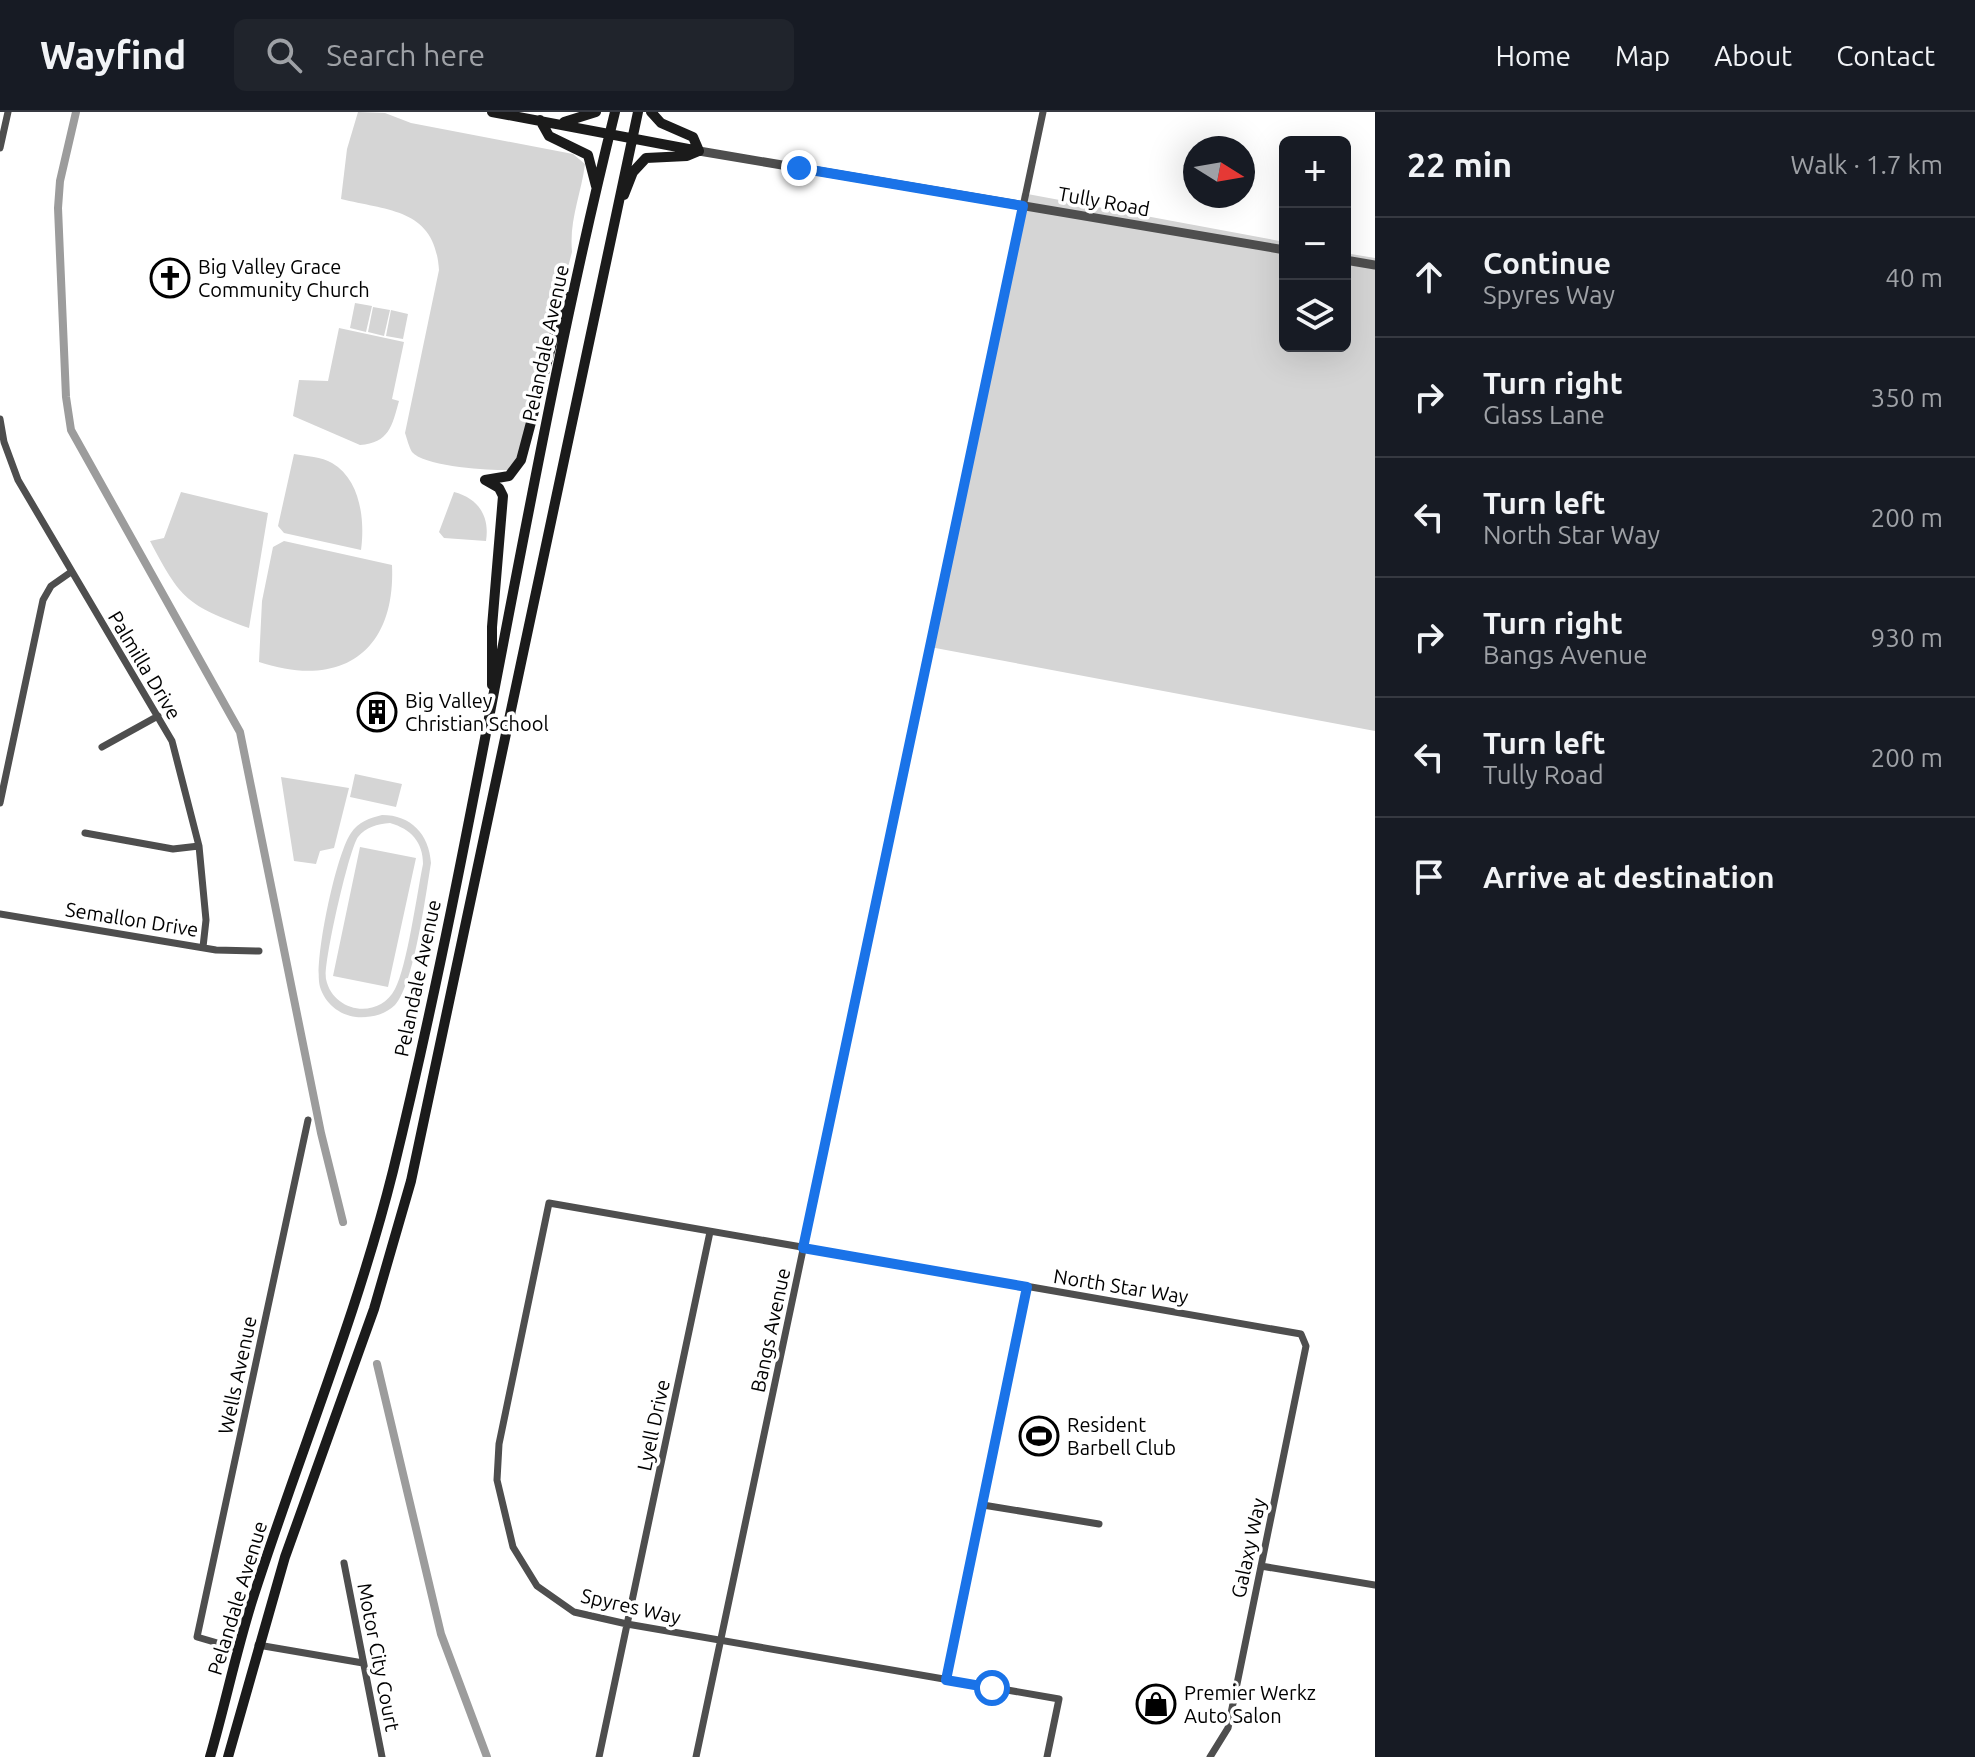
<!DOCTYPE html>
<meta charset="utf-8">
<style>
body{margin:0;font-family:Ubuntu,sans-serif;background:#20242c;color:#f1f3f6}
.controls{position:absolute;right:24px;top:24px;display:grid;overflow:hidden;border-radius:12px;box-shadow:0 8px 32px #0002}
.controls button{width:72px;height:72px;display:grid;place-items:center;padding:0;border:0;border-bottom:2px solid #363941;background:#171b24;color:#f1f3f6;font:40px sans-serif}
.compass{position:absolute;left:1183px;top:24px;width:72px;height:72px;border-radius:50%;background:#171b24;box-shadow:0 8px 32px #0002;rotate:101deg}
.stop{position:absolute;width:24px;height:24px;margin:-18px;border:6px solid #1a73e8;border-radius:50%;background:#fff}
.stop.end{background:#1a73e8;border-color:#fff;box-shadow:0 2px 8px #0008}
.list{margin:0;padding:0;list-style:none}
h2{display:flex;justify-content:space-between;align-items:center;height:104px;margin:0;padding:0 32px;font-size:34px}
h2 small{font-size:26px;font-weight:400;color:#9ea1a6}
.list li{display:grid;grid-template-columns:52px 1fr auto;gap:24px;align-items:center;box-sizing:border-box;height:120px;padding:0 32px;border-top:2px solid #363941}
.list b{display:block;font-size:30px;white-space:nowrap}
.list p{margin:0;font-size:26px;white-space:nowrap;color:#9ea1a6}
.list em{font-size:26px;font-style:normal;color:#9ea1a6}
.icon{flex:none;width:44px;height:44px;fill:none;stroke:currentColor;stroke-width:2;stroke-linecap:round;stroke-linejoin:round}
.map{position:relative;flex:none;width:1375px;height:1645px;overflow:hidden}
header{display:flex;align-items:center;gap:48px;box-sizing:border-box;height:112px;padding:0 40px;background:#171b24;border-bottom:2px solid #363941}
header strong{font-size:38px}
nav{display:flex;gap:44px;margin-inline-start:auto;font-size:28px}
.search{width:560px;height:72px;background:#20242c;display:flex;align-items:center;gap:20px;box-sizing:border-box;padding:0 28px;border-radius:12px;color:#9ea1a6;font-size:30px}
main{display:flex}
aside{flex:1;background:#171b24}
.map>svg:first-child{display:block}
</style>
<header>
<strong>Wayfind</strong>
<div class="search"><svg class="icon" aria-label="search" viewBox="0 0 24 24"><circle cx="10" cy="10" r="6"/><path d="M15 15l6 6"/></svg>Search here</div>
<nav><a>Home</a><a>Map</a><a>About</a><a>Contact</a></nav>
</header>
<main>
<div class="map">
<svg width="1375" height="1645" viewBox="0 0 1375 1645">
<rect width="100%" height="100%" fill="#fff"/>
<!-- green -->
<path fill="#d5d5d5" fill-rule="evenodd" d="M358 0 385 1 411 11 573 42 585 52C581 83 569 108 572 140L519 344 508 358C490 359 423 354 412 340 409 335 407 327 405 321L439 158C435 97 390 99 341 87L347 37Z
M1022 81 1285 130V234H1345V141L1375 146V619L930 535Z
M355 191 372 194 366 220 350 216Z
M373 195 390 198 384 224 368 220Z
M391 198 408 202 403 227 386 224Z
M339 216 404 230 392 287 399 289C392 314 389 331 360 333L293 304 299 268 328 269Z
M294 342C306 344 322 345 332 351 361 368 365 409 361 438L284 421 278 414Z
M181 380 268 401 249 516C187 493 181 488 150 429L164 426Z
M454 380C478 386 490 404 486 429L444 426 439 420Z
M284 429 392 453C396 541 340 577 259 550L262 489 273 435Z
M355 662 402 672 396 695 350 685Z
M281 665 349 676 334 736 320 739 316 752 294 749Z
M382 703C411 703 429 722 431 751 426 781 414 873 395 893 385 903 370 906 356 905 339 903 325 891 320 875 313 851 336 742 351 721 358 710 370 706 382 703ZM390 711C411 717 423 730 423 752 417 781 407 855 395 877 379 908 333 901 326 867 323 852 349 737 358 725 366 715 377 712 390 711Z
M360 735 416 746 388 875 333 864Z"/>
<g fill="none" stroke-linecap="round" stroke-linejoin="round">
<!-- canal -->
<path stroke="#9c9c9c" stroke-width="8" d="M76 0 60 69 58 96 66 285 71 318 240 620 321 1021 343 1110
M377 1252 441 1522 487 1645"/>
<!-- minor -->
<path stroke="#4e4e4e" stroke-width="7" d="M0 36 8 0
M0 307 4 330 18 368 172 629 199 734 206 808 203 835
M102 635 158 604
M0 691 43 488 51 474 71 460
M85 721 173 737 199 734
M0 802 216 838 259 839
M983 1393 1099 1412
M344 1451 382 1645
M1261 1454 1375 1473
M258 1533 363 1551
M238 1537 197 1525 308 1008
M946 1568 1027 1175
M599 1645 710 1120
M696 1645 1043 0
M1047 1645 1059 1587 627 1512 574 1500 537 1474 513 1435 497 1368 499 1332 549 1091 1301 1222 1306 1234 1228 1616 1210 1645"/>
<!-- tertiary -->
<path stroke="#4e4e4e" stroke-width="9" d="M699 39 1285 138
M1345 148 1375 153"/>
<!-- secondary -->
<path stroke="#1b1b1b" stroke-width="10" d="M492 0 699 39
M651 0 661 11 693 25 699 39
M540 8 549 24 588 43 596 74
M564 10 596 0
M624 83 633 60 646 46 687 44 699 39
M485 368 509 364 521 348 558 209 567 185
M485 368 499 376 503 384 492 515V573
M210 1645C225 1593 236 1540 252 1489 298 1345 356 1207 393 1059 479 709 528 350 615 0
M228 1645 285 1445 374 1197 411 1069 638 0"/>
</g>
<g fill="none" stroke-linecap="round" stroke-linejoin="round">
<!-- route -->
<path stroke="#1a73e8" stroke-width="10" d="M799 56 1023 94 803 1136 1027 1175 946 1568 992 1576"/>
</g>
<!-- icons -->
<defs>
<symbol id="church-ring" viewBox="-11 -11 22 22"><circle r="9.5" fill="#fff" stroke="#000" stroke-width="1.5"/><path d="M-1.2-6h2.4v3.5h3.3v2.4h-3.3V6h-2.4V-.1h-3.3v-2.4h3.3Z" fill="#000"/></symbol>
<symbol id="building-ring" viewBox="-11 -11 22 22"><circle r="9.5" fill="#fff" stroke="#000" stroke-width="1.5"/><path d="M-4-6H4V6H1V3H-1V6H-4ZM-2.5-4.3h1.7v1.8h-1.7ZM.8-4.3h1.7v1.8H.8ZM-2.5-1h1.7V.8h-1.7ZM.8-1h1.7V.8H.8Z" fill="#000"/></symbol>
<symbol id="stadium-ring" viewBox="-11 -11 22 22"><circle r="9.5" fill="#fff" stroke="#000" stroke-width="1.5"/><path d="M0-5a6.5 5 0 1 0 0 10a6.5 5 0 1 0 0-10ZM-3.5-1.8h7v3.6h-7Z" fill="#000"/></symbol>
<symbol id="shop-ring" viewBox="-11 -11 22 22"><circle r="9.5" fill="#fff" stroke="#000" stroke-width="1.5"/><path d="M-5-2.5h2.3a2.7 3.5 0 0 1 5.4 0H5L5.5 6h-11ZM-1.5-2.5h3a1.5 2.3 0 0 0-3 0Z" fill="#000"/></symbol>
</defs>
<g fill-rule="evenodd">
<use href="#church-ring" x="148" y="144" width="44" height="44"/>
<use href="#building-ring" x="355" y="578" width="44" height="44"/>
<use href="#stadium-ring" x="1017" y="1302" width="44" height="44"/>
<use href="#shop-ring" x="1134" y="1570" width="44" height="44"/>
</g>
<g text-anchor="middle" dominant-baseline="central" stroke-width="7" stroke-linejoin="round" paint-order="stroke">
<!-- street labels -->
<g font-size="20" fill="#000" stroke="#fff">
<text transform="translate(1104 89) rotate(10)">Tully Road</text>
<text transform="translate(545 231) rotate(-78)">Pelandale Avenue</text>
<text transform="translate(145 553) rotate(59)">Palmilla Drive</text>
<text transform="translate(132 807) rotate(9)">Semallon Drive</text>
<text transform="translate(417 866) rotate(-78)">Pelandale Avenue</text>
<text transform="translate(1121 1174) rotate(9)">North Star Way</text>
<text transform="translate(770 1218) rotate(-78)">Bangs Avenue</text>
<text transform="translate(237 1263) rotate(-78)">Wells Avenue</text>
<text transform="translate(653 1313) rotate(-78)">Lyell Drive</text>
<text transform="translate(1248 1436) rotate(-78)">Galaxy Way</text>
<text transform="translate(237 1486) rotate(-73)">Pelandale Avenue</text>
<text transform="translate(631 1494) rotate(13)">Spyres Way</text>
<text transform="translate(379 1545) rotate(79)">Motor City Court</text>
</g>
<!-- poi labels -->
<g font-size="20" fill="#000" stroke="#fff" text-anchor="start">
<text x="198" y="154">Big Valley Grace<tspan x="198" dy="23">Community Church</tspan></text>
<text x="405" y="588">Big Valley<tspan x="405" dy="23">Christian School</tspan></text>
<text x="1067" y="1312">Resident<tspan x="1067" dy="23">Barbell Club</tspan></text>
<text x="1184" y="1580">Premier Werkz<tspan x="1184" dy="23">Auto Salon</tspan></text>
</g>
</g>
</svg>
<div class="controls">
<button>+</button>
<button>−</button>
<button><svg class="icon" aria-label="layers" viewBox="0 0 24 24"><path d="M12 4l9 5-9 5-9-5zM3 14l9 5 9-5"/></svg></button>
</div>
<svg class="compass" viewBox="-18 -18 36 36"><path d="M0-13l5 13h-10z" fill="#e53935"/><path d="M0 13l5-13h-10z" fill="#9ea1a6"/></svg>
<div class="stop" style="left:992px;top:1576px"></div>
<div class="stop end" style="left:799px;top:56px"></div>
</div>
<aside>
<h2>22 min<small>Walk · 1.7 km</small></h2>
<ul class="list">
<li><svg class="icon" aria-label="ahead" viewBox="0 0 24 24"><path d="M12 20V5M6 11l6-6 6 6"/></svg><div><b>Continue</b><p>Spyres Way</p></div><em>40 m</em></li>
<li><svg class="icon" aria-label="right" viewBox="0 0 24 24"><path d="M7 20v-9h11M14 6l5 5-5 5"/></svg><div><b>Turn right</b><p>Glass Lane</p></div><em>350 m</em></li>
<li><svg class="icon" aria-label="left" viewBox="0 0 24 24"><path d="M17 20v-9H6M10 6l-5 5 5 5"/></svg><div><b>Turn left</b><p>North Star Way</p></div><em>200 m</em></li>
<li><svg class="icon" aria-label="right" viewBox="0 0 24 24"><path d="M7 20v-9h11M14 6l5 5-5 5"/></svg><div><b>Turn right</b><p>Bangs Avenue</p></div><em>930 m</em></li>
<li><svg class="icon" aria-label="left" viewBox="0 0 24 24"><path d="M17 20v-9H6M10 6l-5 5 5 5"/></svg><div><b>Turn left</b><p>Tully Road</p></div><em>200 m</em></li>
<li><svg class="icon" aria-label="arrive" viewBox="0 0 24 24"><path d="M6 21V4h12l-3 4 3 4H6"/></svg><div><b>Arrive at destination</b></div></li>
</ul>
</aside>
</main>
